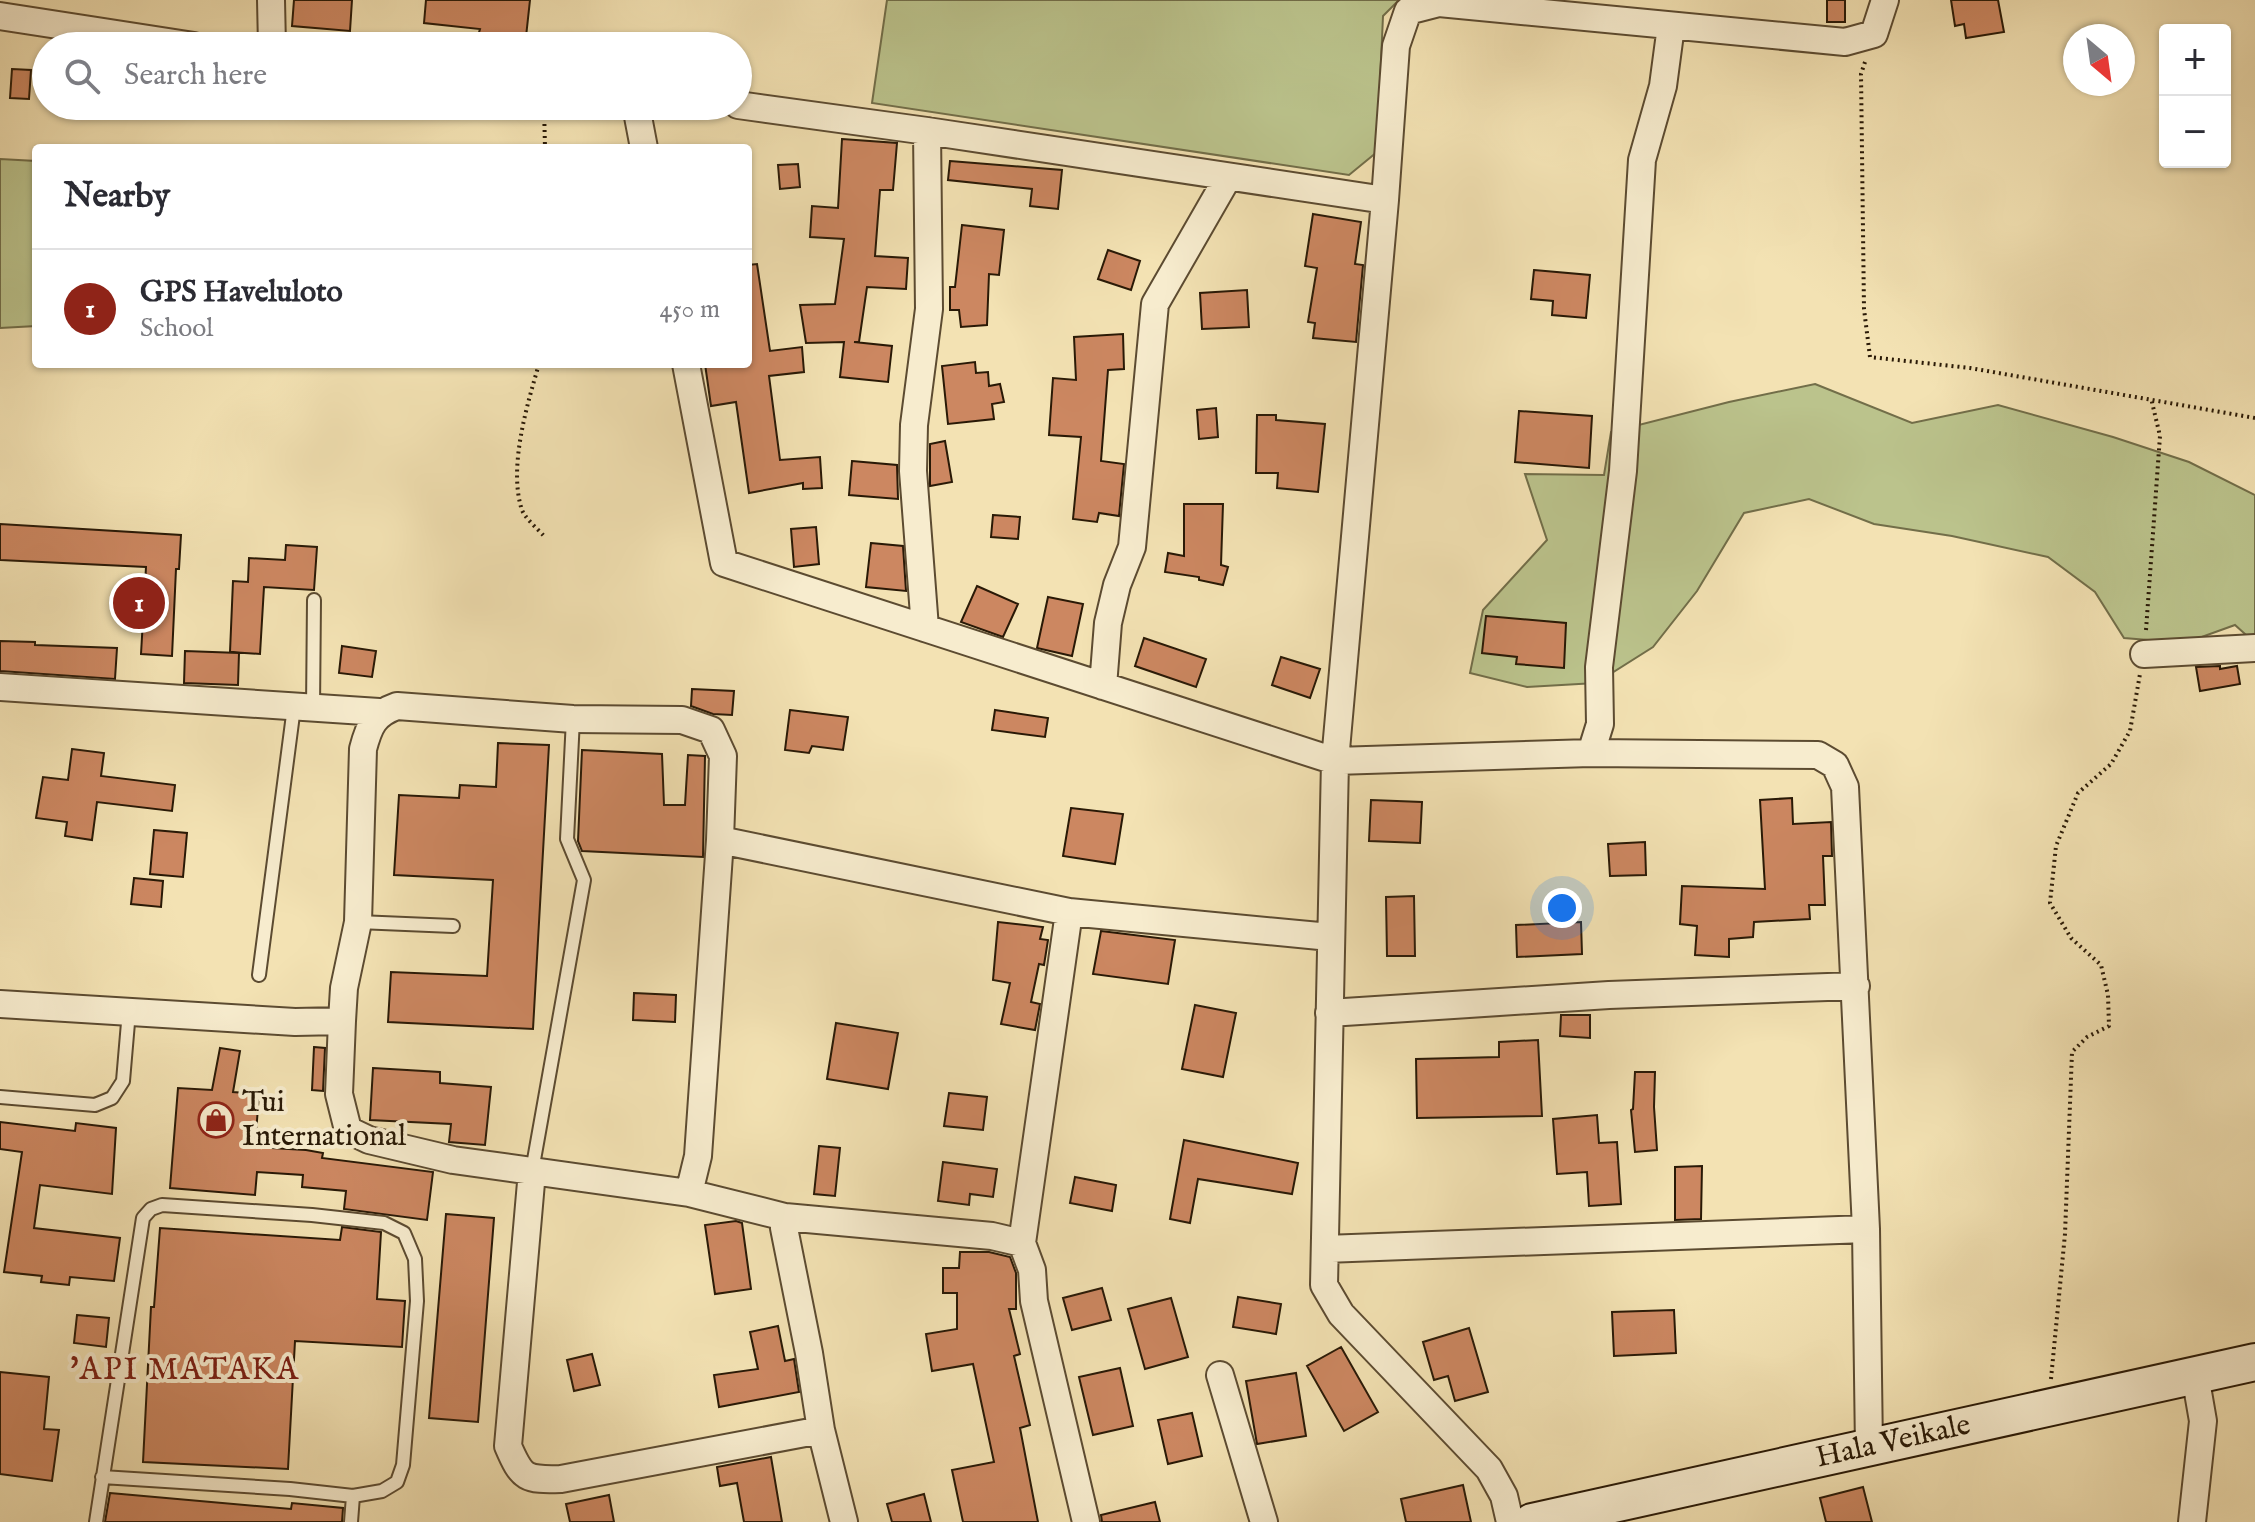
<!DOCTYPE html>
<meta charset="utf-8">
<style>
body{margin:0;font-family:"IM FELL English",serif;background:#f7f7f7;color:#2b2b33}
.controls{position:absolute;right:24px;top:24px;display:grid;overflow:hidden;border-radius:8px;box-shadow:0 2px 6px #0004}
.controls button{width:72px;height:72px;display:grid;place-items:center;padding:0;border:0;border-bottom:2px solid #e1e1e2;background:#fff;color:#2b2b33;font:40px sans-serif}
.compass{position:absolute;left:2063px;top:24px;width:72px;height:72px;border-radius:50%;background:#fff;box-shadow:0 2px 6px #0004;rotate:151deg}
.you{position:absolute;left:1562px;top:908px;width:28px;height:28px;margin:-20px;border:6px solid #fff;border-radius:50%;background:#1a73e8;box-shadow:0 0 0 12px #1a73e833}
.badge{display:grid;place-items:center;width:52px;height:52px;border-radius:50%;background:#8f2418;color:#fff;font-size:26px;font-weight:700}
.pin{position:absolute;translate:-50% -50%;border:4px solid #fff;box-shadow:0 2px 8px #0006}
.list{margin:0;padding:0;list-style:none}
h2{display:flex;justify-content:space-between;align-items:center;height:104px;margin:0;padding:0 32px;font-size:34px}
h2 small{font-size:26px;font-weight:400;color:#7c7c81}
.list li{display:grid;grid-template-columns:52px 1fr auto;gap:24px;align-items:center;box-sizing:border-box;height:120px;padding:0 32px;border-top:2px solid #e1e1e2}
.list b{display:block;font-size:30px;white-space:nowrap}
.list p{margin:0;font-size:26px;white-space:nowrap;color:#7c7c81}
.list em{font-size:26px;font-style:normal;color:#7c7c81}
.icon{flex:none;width:44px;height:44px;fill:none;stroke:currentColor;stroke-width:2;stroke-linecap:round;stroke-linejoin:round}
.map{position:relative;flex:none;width:2255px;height:1522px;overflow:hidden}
.search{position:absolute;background:#fff;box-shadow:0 2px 6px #0004;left:32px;top:32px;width:720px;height:88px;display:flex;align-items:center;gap:20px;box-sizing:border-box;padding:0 28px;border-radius:44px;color:#7c7c81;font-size:30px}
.panel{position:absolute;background:#fff;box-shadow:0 2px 6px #0004;left:32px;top:144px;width:720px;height:224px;border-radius:8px}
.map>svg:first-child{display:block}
</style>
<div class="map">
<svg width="2255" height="1522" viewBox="0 0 2255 1522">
<rect width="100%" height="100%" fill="#f3e2b3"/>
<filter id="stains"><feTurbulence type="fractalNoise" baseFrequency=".0025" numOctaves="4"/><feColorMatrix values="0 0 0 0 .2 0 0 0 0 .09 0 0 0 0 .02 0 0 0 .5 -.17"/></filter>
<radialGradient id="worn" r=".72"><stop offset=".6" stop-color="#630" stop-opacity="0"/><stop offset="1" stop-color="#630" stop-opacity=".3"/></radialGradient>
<!-- green -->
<path fill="#bbc38c" stroke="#726e49" stroke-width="2" d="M887 0H1399L1383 16 1377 152 1349 175 872 103Z
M0 159 36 161V326L0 328Z
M1815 384 1912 423 1998 405 2113 437 2189 462 2255 495V643L2235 625 2185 643 2124 638 2095 592 2048 557 1952 536 1874 524 1809 499 1744 513 1697 591 1653 647 1596 683 1527 687 1470 673 1483 610 1547 540 1525 474 1604 475 1611 432 1729 402Z"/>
<!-- building -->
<path fill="#cc8761" stroke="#291906" stroke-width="2" d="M294 0H352L350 31 292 26Z
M426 0H530L525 46H475L480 29 424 23Z
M1827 0H1845V22H1827Z
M1951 0H1998L2004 32 1966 38 1964 24 1955 26Z
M12 69 31 70 29 99 10 98Z
M842 139 897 143 893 190H880L875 256 908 258 906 289 867 287 859 342H854L892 346 888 382 840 377 844 342 806 343 800 305 835 304 844 239 810 237 812 206 838 208Z
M950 161 1062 170 1058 209 1030 206 1032 189 948 180Z
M798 164 800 187 780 189 778 165Z
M1313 214 1361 222 1355 264 1363 265 1356 342 1313 338 1315 323 1308 322 1317 268 1305 266Z
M962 225 1004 230 999 275 989 274 987 325 961 327 959 310H950V287H955Z
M1108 250 1140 261 1131 290 1098 279Z
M757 264 770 351 802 347 804 372 769 376 780 460 820 457 822 488 803 489V483L749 493 736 402 711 406 705 364H748V265Z
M1534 270 1590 275 1586 318 1552 315 1553 301 1531 299Z
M1247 290 1249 327 1202 329 1200 293Z
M1123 334 1124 369 1108 370 1101 461 1124 464 1119 516 1099 513 1097 522 1073 519 1081 437 1049 435 1053 378 1076 380 1074 337Z
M975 362 976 373 988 372 989 386 1000 384 1004 402 992 404 994 419 948 424 942 366Z
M1216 408 1218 437 1199 439 1197 410Z
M1519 411 1592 416 1589 468 1515 462Z
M1257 415H1276V420L1325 424 1318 492 1277 488 1278 473H1256Z
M945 441 952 482 930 486V444Z
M852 461 897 465 898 499 849 495Z
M1184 504H1223L1221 565 1228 567 1223 585 1199 580V577L1165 572 1168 553 1184 556Z
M993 515 1020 517 1018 539 991 537Z
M0 524 181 535 179 569H176L172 656 141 654 146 567 0 560Z
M816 527 819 564 794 567 791 529Z
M871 543 903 546 906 591 866 587Z
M286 545 317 547 314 590 264 587 260 654 230 652 233 581 248 582 249 558 285 560Z
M977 586 1018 604 1003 637 961 622Z
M1048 597 1083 604 1072 656 1037 648Z
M1486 616 1566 623 1564 668 1516 664 1517 657 1482 653Z
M1144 638 1206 659 1196 687 1135 666Z
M0 641 35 642V645L117 648 115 679 0 671Z
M342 646 376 651 372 677 339 673Z
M185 651 239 653 238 685 184 683Z
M1281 657 1320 669 1310 698 1272 685Z
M2220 666V669L2237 666 2240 684 2200 691 2196 667Z
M692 689 734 691 732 715 713 714 691 706Z
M790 710 848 717 843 750 812 746 809 753 785 750Z
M995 710 1048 718 1045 737 992 730Z
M498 743 549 745 533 1029 388 1022 391 972 487 976 493 880 394 875 399 795 459 798 460 785 496 787Z
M72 749 104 753 101 776 175 785 172 811 97 802 92 840 65 836 67 822 36 818 43 777 68 780Z
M582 750 662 754 664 805H685L688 755 705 756 703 857 582 851 578 841Z
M1792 798 1793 824 1831 822 1832 856H1823L1825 905H1809L1810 919 1754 922 1753 937 1729 939V957L1695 955 1697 926 1680 924 1682 886 1765 889 1760 800Z
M1371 800 1422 802 1420 843 1369 841Z
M1071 808 1123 814 1115 864 1063 856Z
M154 830 187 833 183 877 150 874Z
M1645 842 1646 875 1610 876 1608 844Z
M134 878 163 881 161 907 131 904Z
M1414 896 1415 956H1387L1386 897Z
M998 922 1043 927 1040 939 1048 940 1044 965 1039 964 1031 1002 1040 1004 1035 1030 1001 1024 1010 983 993 980Z
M1581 922 1582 954 1517 957 1516 925Z
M1101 931 1175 940 1168 984 1093 974Z
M634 993 676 995 675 1022 633 1020Z
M1195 1005 1236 1013 1223 1077 1182 1069Z
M1561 1015H1590V1038L1560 1036Z
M836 1023 898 1033 888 1089 827 1079Z
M1538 1040 1542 1116 1417 1118 1416 1059 1499 1057V1042Z
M314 1047 325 1048 323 1091 312 1090Z
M220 1048 240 1051 233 1092 259 1094 255 1147 306 1150 323 1153 322 1158 433 1172 427 1220 344 1209 346 1191 302 1187 303 1175 257 1172 255 1195 170 1188 178 1088 212 1090Z
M373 1068 440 1072V1083L491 1087 485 1145 449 1142 451 1124 370 1120Z
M1635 1072H1655L1654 1107 1657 1150 1635 1152 1631 1110 1633 1109Z
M949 1093 987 1097 983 1130 944 1126Z
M1597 1115 1599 1143 1617 1142 1621 1204 1589 1206 1587 1172 1557 1174 1553 1119Z
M0 1122 75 1131 76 1123 116 1128 112 1194 40 1185 34 1228 120 1238 114 1281 70 1277 69 1285 41 1282 42 1276 4 1272 22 1152 0 1149Z
M1184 1140 1298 1163 1292 1194 1198 1179 1190 1223 1170 1219Z
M819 1146 840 1148 835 1196 814 1194Z
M943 1162 997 1169 993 1197 970 1194 969 1205 938 1201Z
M1702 1166 1701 1219 1675 1220V1167Z
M1075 1177 1116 1185 1112 1211 1070 1203Z
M446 1214 494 1218 478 1422 429 1418Z
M736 1221 742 1223 751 1289 715 1294 705 1225Z
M342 1227 381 1232 377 1299 405 1301 402 1347 295 1341 288 1469 143 1462 151 1307H154L160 1228 340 1240Z
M960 1252H989L1010 1257 1016 1273V1309H1009L1020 1354 1014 1356 1030 1425 1020 1428 1038 1522H963L952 1470 994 1462 973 1364 932 1371 926 1334 957 1329V1293H943V1268H959Z
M1102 1288 1111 1320 1072 1330 1063 1298Z
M1238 1297 1281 1304 1276 1334 1233 1327Z
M1171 1298 1188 1357 1145 1369 1128 1309Z
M1674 1310 1676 1353 1614 1356 1612 1312Z
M77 1315 109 1318 106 1347 74 1343Z
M778 1326 785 1361 794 1359 799 1392 719 1407 714 1375 758 1369 750 1332Z
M1469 1328 1488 1392 1455 1401 1448 1376 1434 1380 1423 1342Z
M1341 1347 1378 1412 1344 1431 1307 1366Z
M592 1354 600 1385 574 1391 567 1360Z
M1120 1368 1133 1426 1093 1435 1079 1377Z
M0 1372 49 1377 44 1429 59 1430 52 1481 0 1474Z
M1296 1373 1306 1436 1257 1444 1246 1381Z
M1192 1413 1202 1456 1168 1464 1158 1420Z
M771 1457 782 1522H744L737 1483 720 1486 717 1467Z
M1463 1485 1471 1522H1406L1401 1499Z
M1863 1487 1872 1522H1826L1820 1498Z
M110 1493 291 1509 292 1503 343 1508 342 1522H105Z
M924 1494 931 1522H892L887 1504Z
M609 1495 614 1522H570L566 1504Z
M1155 1502 1160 1522H1102L1101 1515Z"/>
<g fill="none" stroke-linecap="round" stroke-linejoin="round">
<defs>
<path id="lane" d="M313 708 314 600
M358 922 453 926
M259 975 294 707
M0 1097 95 1105 112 1098 123 1081 129 1011
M532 1171 584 880 567 839 573 719
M96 1522 143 1218 151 1209 162 1205 312 1215 384 1223 404 1233 415 1259 417 1301 403 1465 397 1482 382 1491 353 1496 290 1489 102 1477
M351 1522 353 1496"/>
<path id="street" d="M271 0 272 46
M0 16 194 46
M738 105 927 131 1385 200
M636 106 644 148
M686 364 724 563 1335 761 1591 753 1818 755 1835 765 1845 787 1866 1229 1869 1449
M925 628 913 471 914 425 929 309 927 131
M2144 654 2255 648
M1103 686 1108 623 1117 585 1132 547 1155 304 1228 177
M0 687 379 712
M1591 753 1600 724 1599 667 1623 471 1642 160 1663 86 1671 26
M720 840 1069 912 1330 937
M0 1004 295 1022 342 1021 344 988 358 922 363 749C369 726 374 714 397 706L573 719 682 720 711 730 723 756 720 840 698 1156 689 1193 453 1160 369 1140 348 1130 339 1094 342 1021
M1329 1013 1609 995 1856 986
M532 1171 508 1446C522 1479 526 1480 561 1479L821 1430
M689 1193 785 1217
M1022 1243 1069 912
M1325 1249 1866 1229
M1220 1375 1264 1522
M844 1522 821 1430 809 1353 784 1228 785 1217 992 1236 1022 1243 1032 1270 1034 1301 1086 1522
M1510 1522 1504 1496 1489 1469 1341 1314 1324 1285 1335 761 1385 200 1396 46 1408 11 1439 3 1845 42 1874 34 1885 0
M2192 1522 2203 1421 2195 1375"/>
<g id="secondary">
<path id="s1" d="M1532 1522 2255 1362"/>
</g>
</defs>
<!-- lane casing -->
<use href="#lane" stroke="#5c4b31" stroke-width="16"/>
<!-- street casing -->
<use href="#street" stroke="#5c4b31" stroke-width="30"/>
<!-- secondary casing -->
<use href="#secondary" stroke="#291906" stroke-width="40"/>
<!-- path -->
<path stroke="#291906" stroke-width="4" stroke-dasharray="2 4" stroke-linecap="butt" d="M1865 62 1861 74 1864 309 1870 357 1970 368 2255 418
M544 106 545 148
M539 364C527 405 509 465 521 507 523 517 537 528 544 536
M2146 630 2160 436 2151 398
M2051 1379 2065 1234 2072 1052 2087 1037 2109 1026 2108 995 2101 965 2071 938 2050 903 2056 846 2078 793 2111 764 2130 731 2140 674"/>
<!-- lane -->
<use href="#lane" stroke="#f7ecce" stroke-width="12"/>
<!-- street -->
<use href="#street" stroke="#f7ecce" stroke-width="26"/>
<!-- secondary -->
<use href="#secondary" stroke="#f7ecce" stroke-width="36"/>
</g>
<!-- icons -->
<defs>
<symbol id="shop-ring" viewBox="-11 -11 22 22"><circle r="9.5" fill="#f7ecce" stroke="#8f2418" stroke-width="1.5"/><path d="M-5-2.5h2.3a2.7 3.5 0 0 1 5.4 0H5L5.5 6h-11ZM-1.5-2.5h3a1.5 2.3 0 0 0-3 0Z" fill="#8f2418"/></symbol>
</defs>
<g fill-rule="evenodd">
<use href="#shop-ring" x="196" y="1100" width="40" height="40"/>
</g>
<g text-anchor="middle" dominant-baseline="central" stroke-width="8" stroke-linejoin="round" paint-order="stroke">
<!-- poi labels -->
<g font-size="30" fill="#291906" stroke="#f7ecce" text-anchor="start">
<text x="242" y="1103">Tui<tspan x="242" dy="34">International</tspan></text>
</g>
<!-- street labels -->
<g font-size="30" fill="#291906" stroke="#f7ecce">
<text stroke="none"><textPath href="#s1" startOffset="370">Hala Veikale</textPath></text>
</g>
<!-- neighbourhood labels -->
<g font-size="32" letter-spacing="2" fill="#7a1f14" stroke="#f7ecce">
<text x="185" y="1370">'API MATAKA</text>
</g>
</g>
<rect width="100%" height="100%" filter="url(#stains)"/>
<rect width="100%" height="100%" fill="url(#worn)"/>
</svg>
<div class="controls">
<button>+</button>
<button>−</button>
</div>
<svg class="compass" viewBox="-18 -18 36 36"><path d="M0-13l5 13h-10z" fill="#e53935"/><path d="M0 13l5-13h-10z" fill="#7c7c81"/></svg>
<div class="you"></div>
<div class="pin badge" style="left:139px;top:603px">1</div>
<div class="search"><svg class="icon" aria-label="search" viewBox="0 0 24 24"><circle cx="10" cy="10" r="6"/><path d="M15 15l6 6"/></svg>Search here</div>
<section class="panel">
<h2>Nearby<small></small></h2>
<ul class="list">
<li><span class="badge">1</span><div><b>GPS Haveluloto</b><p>School</p></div><em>450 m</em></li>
</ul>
</section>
</div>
